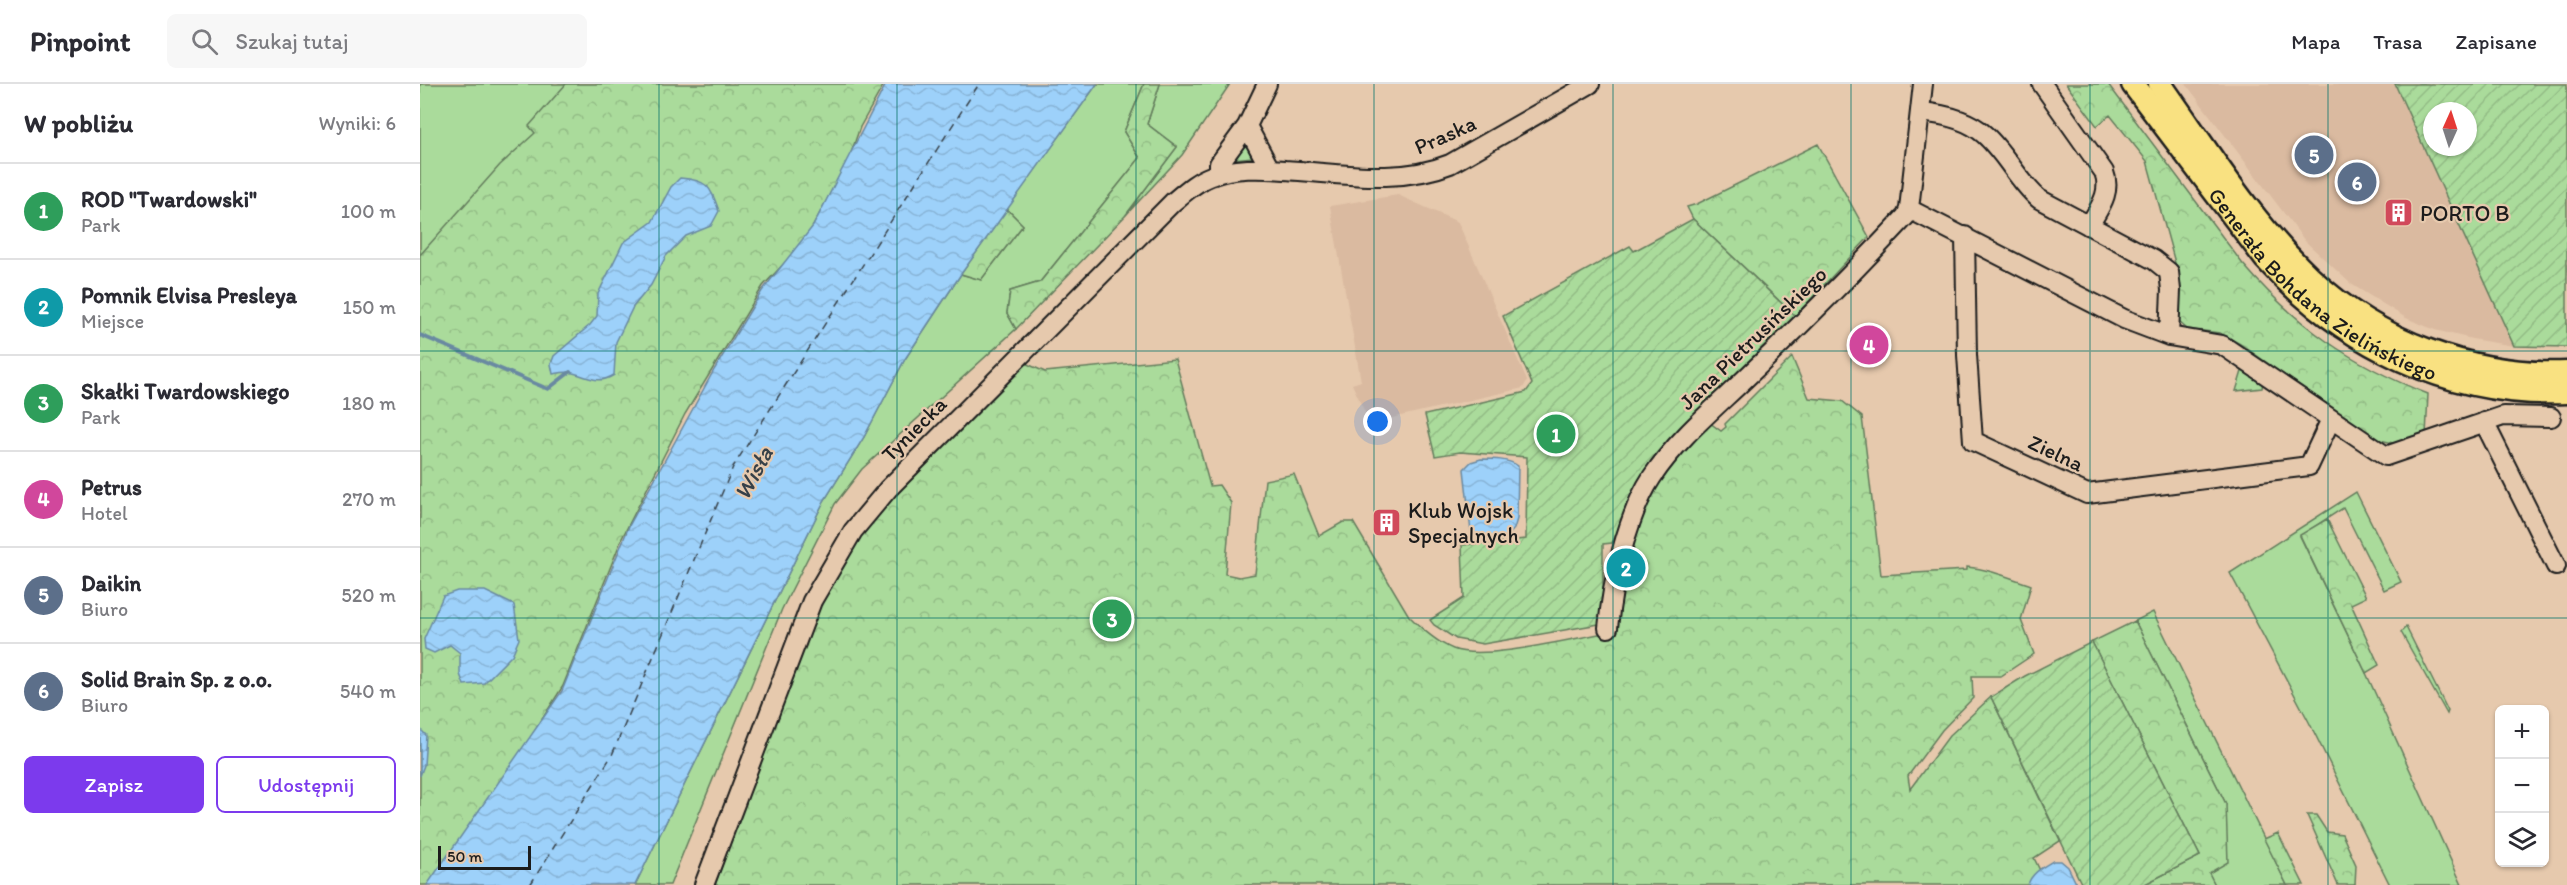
<!DOCTYPE html>
<html lang="pl">
<meta charset="utf-8">
<style>
body{margin:0;font-family:Itim,sans-serif;background:#f7f7f7;color:#2b2b33}
.controls{position:absolute;right:18px;bottom:18px;display:grid;overflow:hidden;border-radius:9px;box-shadow:0 2px 4px #0004}
.controls button{width:54px;height:54px;display:grid;place-items:center;padding:0;border:0;border-bottom:2px solid #e1e1e2;background:#fff;color:#2b2b33;font:30px sans-serif}
.compass{position:absolute;left:2003px;top:18px;width:54px;height:54px;border-radius:50%;background:#fff;box-shadow:0 2px 4px #0004;rotate:3deg}
.scale{position:absolute;left:18px;bottom:15px;width:93px;box-sizing:border-box;padding-left:6px;border:3px solid #1c1c1c;border-top:0;font-size:16px;line-height:21px;white-space:nowrap;color:#1c1c1c;-webkit-text-stroke:4px #e6c9ad;paint-order:stroke}
.you{position:absolute;left:958px;top:338px;width:21px;height:21px;margin:-15px;border:4px solid #fff;border-radius:50%;background:#1a73e8;box-shadow:0 0 0 9px #1a73e833}
.badge{display:grid;place-items:center;width:39px;height:39px;border-radius:50%;background:#7c3aed;color:#fff;font-size:20px;font-weight:700}
.pin{position:absolute;translate:-50% -50%;border:3px solid #fff;box-shadow:0 2px 6px #0006}
.list{margin:0;padding:0;list-style:none}
h2{display:flex;justify-content:space-between;align-items:center;height:78px;margin:0;padding:0 24px;font-size:26px}
h2 small{font-size:20px;font-weight:400;color:#7c7c81}
.list li{display:grid;grid-template-columns:39px 1fr auto;gap:18px;align-items:center;box-sizing:border-box;height:96px;padding:0 24px;border-top:2px solid #e1e1e2}
.list b{display:block;font-size:22px;white-space:nowrap}
.list p{margin:0;font-size:20px;white-space:nowrap;color:#7c7c81}
.list em{font-size:20px;font-style:normal;color:#7c7c81}
.actions{display:flex;gap:12px;padding:18px 24px}
.actions a{flex:1;padding:14px 0;border:2px solid #7c3aed;border-radius:9px;text-align:center;font-size:21px;color:#7c3aed}
.actions .main{background:#7c3aed;color:#fff}
.icon{flex:none;width:33px;height:33px;fill:none;stroke:currentColor;stroke-width:2;stroke-linecap:round;stroke-linejoin:round}
.map{position:relative;flex:none;width:2147px;height:801px;overflow:hidden}
header{display:flex;align-items:center;gap:36px;box-sizing:border-box;height:84px;padding:0 30px;background:#fff;border-bottom:2px solid #e1e1e2}
header strong{font-size:28px}
nav{display:flex;gap:33px;margin-inline-start:auto;font-size:21px}
.search{width:420px;height:54px;background:#f7f7f7;display:flex;align-items:center;gap:15px;box-sizing:border-box;padding:0 21px;border-radius:9px;color:#7c7c81;font-size:22px}
main{display:flex}
aside{flex:1;background:#fff}
.map>svg:first-child{display:block}
</style>
<header>
<strong>Pinpoint</strong>
<div class="search"><svg class="icon" aria-label="search" viewBox="0 0 24 24"><circle cx="10" cy="10" r="6"/><path d="M15 15l6 6"/></svg>Szukaj tutaj</div>
<nav><a>Mapa</a><a>Trasa</a><a>Zapisane</a></nav>
</header>
<main>
<aside>
<h2>W pobliżu<small>Wyniki: 6</small></h2>
<ul class="list">
<li><span class="badge" style="background:#2e9e5b">1</span><div><b>ROD &quot;Twardowski&quot;</b><p>Park</p></div><em>100 m</em></li>
<li><span class="badge" style="background:#0f9aa8">2</span><div><b>Pomnik Elvisa Presleya</b><p>Miejsce</p></div><em>150 m</em></li>
<li><span class="badge" style="background:#2e9e5b">3</span><div><b>Skałki Twardowskiego</b><p>Park</p></div><em>180 m</em></li>
<li><span class="badge" style="background:#d1479c">4</span><div><b>Petrus</b><p>Hotel</p></div><em>270 m</em></li>
<li><span class="badge" style="background:#5c6f8a">5</span><div><b>Daikin</b><p>Biuro</p></div><em>520 m</em></li>
<li><span class="badge" style="background:#5c6f8a">6</span><div><b>Solid Brain Sp. z o.o.</b><p>Biuro</p></div><em>540 m</em></li>
</ul>
<div class="actions"><a class="main">Zapisz</a><a>Udostępnij</a></div>
</aside>
<div class="map">
<svg width="2147" height="801" viewBox="0 0 2147 801">
<defs>
<pattern id="forest-crowns" width="20" height="18" patternUnits="userSpaceOnUse" patternTransform="scale(1.5)"><rect width="20" height="18" fill="#aadb9b"/><path d="M2 6a3 3 0 1 1 6 0M12 15a3 3 0 1 1 6 0" fill="none" stroke="#92bb85"/></pattern>
<pattern id="garden-furrows" width="10" height="10" patternUnits="userSpaceOnUse" patternTransform="scale(1.5)"><rect width="10" height="10" fill="#aadb9b"/><path d="M-1 1l2-2M0 10L10 0M9 11l2-2" fill="none" stroke="#92bb85"/></pattern>
<pattern id="water-waves" width="16" height="10" patternUnits="userSpaceOnUse" patternTransform="scale(1.5)"><rect width="16" height="10" fill="#9dd1fa"/><path d="M0 5q4-4 8 0t8 0" fill="none" stroke="#87b3d6"/></pattern>
</defs>
<rect width="100%" height="100%" fill="#e6c9ad"/>
<filter id="ink" filterUnits="userSpaceOnUse"><feTurbulence type="fractalNoise" baseFrequency=".0167" numOctaves="2"/><feDisplacementMap in="SourceGraphic" scale="12" xChannelSelector="R" yChannelSelector="G"/><feConvolveMatrix kernelMatrix="1 2 1 2 8 2 1 2 1" color-interpolation-filters="sRGB"/></filter>
<g filter="url(#ink)">
<!-- built -->
<path fill="#dabaa0" d="M1766 0H1975L2094 262 2052 255 2015 246 1986 234 1931 200 1885 157Z
M978 111 1038 138 1107 297 1103 304 950 339 932 300 941 297 910 122Z"/>
<!-- grass -->
<path fill="#aadb9b" stroke="#637c5c" stroke-width="1.5" d="M0 0H186L0 259Z
M677 0H724L704 48 720 74 620 198 590 207 587 229 596 245 442 385 415 420 362 525 250 801H215L404 417 444 353 485 275 541 190 561 196 603 141 587 125Z
M740 0H810L762 71 705 132 757 63 727 40Z
M825 59 832 73 814 75Z
M1823 284 1843 297 1842 304 1816 307Z
M1936 408 1981 498 1964 506 1923 424 1880 452 1946 589 2042 801H1970L1889 638 1810 489Z
M1733 528 1867 801H1795L1789 790 1806 720 1715 537Z
M1986 543 2028 627 2027 630 1981 548Z"/>
<!-- forest -->
<path fill="url(#forest-crowns)" stroke="#637c5c" stroke-width="1.5" d="M146 0H464L440 43 430 72 385 157 343 202 265 330 202 454 143 602 51 748 8 801H0V171L80 81 115 49 109 42Z
M724 0H740L727 40 757 63 705 132 596 245 587 229 590 207 620 198 720 74 704 48Z
M1646 0H1688L1822 179C1877 243 1931 280 2008 310L2006 352 1977 360 1956 355 1820 260 1800 249 1767 245 1758 237 1757 186 1727 77 1690 31 1677 42Z
M1398 60 1449 153 1375 232 1273 135 1267 123 1277 120Z
M587 125 603 141 561 196 541 190Z
M1372 273 1389 314 1422 317 1442 333 1461 491 1547 486V483C1569 485 1590 494 1611 501L1601 536 1614 570 1581 592H1552L1553 614 1522 646 1488 692 1490 705 1529 652 1571 613 1640 757 1614 774 1627 801H295C317 740 339 678 362 617 384 557 404 496 444 445 492 385 551 334 605 279L625 288 755 275 790 402 799 401 811 419 805 490 819 493 835 490 845 396 874 390 899 452 923 438H933L989 532C1002 545 1016 558 1033 565 1063 577 1155 554 1190 548L1219 430 1253 372 1290 339 1301 347 1306 343 1305 340Z
M1907 435 1946 513 1931 520 1959 581 1946 589 1880 451Z
M1715 537 1806 720 1808 778 1789 789 1795 801H1723L1780 772 1672 558Z
M1887 731H1896L1907 748 1922 750 1936 781 1935 801H1918Z
M1858 749 1884 801H1867L1844 755Z"/>
<!-- garden -->
<path fill="url(#garden-furrows)" stroke="#637c5c" stroke-width="1.5" fill-rule="evenodd" d="M1975 0H2147V263L2094 262ZM2012 27H2048V63H2012Z
M1273 135 1375 232 1283 325 1221 397 1192 459 1183 460V536L1179 540 1063 560 1036 555 1014 541 1010 536 1044 514 1042 461 1106 455 1107 373 1040 368 1015 372 1005 331 1106 308 1112 300 1083 232 1210 162 1214 167Z
M1672 558 1780 772 1723 801H1662L1571 613 1605 592Z"/>
<!-- water -->
<path fill="url(#water-waves)" stroke="#6989a1" stroke-width="1.5" d="M466 0H677L541 190 485 275 444 353 404 417 215 801H7L142 607 209 442 294 286 342 207 393 142Z
M260 94C288 96 290 102 299 127L291 142 266 152 246 172 231 201 213 223 196 258 194 291C178 301 169 293 153 289 147 287 139 289 133 290L131 280 134 272 170 241 177 232 178 210 203 159 232 138 251 103Z
M1061 375C1073 375 1089 375 1098 382L1097 435 1094 445 1087 453 1066 454 1051 448 1044 385 1051 378Z
M37 507H65L94 521 99 555 92 571 64 599 44 601 40 590V569L30 561 14 569 5 565 4 555 23 512Z
M0 645 6 651 4 681 0 692Z
M1633 777H1641L1648 783 1657 801H1608C1611 789 1623 783 1633 777Z"/>
<g fill="none" stroke-linecap="round" stroke-linejoin="round">
<!-- stream -->
<path stroke="#6989a1" stroke-width="4" d="M0 251 128 305 150 288"/>
<!-- ferry -->
<path stroke="#364048" stroke-width="1.5" stroke-dasharray="8 6" stroke-linecap="butt" d="M110 801 192 671 313 383 559 0"/>
<defs>
<path id="minor" d="M1622 0 1684 88C1692 109 1679 124 1669 142
M1500 28C1522 30 1549 36 1565 51 1586 70 1598 97 1619 115L1734 176 1749 188 1751 206 1749 252
M827 42 850 85
M799 89V80L827 42 847 0
M1489 125 1704 235 1749 252 1802 261 1966 372 2083 332 2131 333
M1545 152 1547 271 1553 357 1667 410 1889 382 1911 335
M2064 338 2136 482
M1188 544C1192 499 1207 431 1232 393 1258 354 1296 323 1329 291 1383 239 1435 187 1486 132L1489 125 1503 0
M284 801 392 517 433 447 468 405 753 118C765 108 777 97 791 92 814 83 841 84 865 86 919 89 978 101 1030 80L1170 0"/>
<g id="major">
<path id="s1" d="M1713 0 1846 175C1924 261 2030 313 2147 308"/>
<path d="M1740 0C1787 66 1831 138 1890 194 1958 258 2053 293 2147 289"/>
</g>
</defs>
<!-- minor casing -->
<use href="#minor" stroke="#1c1c1c" stroke-width="22"/>
<!-- major casing -->
<use href="#major" stroke="#1c1c1c" stroke-width="27"/>
<!-- minor -->
<use href="#minor" stroke="#e6c9ad" stroke-width="18"/>
<!-- major -->
<use href="#major" stroke="#f9e181" stroke-width="22"/>
</g>
</g>
<!-- grid -->
<path fill="none" stroke="#0f766e" stroke-width="1.5" stroke-opacity="0.55" d="M239 0V801M477 0V801M716 0V801M954 0V801M1193 0V801M1431 0V801M1670 0V801M1908 0V801M0 267H2147M0 534H2147"/>
<!-- icons -->
<defs>
<symbol id="building-square" viewBox="-11 -11 22 22"><rect x="-9" y="-9" width="18" height="18" rx="4" fill="#d1495b" stroke="#e6c9ad"/><path d="M-4-6H4V6H1V3H-1V6H-4ZM-2.5-4.3h1.7v1.8h-1.7ZM.8-4.3h1.7v1.8H.8ZM-2.5-1h1.7V.8h-1.7ZM.8-1h1.7V.8H.8Z" fill="#fff"/></symbol>
</defs>
<g fill-rule="evenodd">
<use href="#building-square" x="1962" y="112" width="33" height="33"/>
<use href="#building-square" x="950" y="422" width="33" height="33"/>
</g>
<g text-anchor="middle" dominant-baseline="central" stroke-width="4.5" stroke-linejoin="round" paint-order="stroke">
<!-- street labels -->
<g font-size="22" fill="#1c1c1c" stroke="#e6c9ad">
<text transform="translate(1025 51) rotate(-24)">Praska</text>
<text stroke="none"><textPath href="#s1" startOffset="280">Generała Bohdana Zielińskiego</textPath></text>
<text transform="translate(1333 254) rotate(-44)">Jana Pietrusińskiego</text>
<text transform="translate(494 345) rotate(-45)">Tyniecka</text>
<text transform="translate(1636 369) rotate(25)">Zielna</text>
</g>
<!-- poi labels -->
<g font-size="22" fill="#1c1c1c" stroke="#e6c9ad" text-anchor="start">
<text x="2000" y="129">PORTO B</text>
<text x="988" y="426">Klub Wojsk<tspan x="988" dy="25">Specjalnych</tspan></text>
</g>
<!-- water labels -->
<g font-size="24" font-style="italic" fill="#364048" stroke="#e6c9ad">
<text transform="translate(333 389) rotate(-62)">Wisła</text>
</g>
</g>
</svg>
<div class="controls">
<button>+</button>
<button>−</button>
<button><svg class="icon" aria-label="layers" viewBox="0 0 24 24"><path d="M12 4l9 5-9 5-9-5zM3 14l9 5 9-5"/></svg></button>
</div>
<svg class="compass" viewBox="-18 -18 36 36"><path d="M0-13l5 13h-10z" fill="#e53935"/><path d="M0 13l5-13h-10z" fill="#7c7c81"/></svg>
<div class="scale">50 m</div>
<div class="you"></div>
<div class="pin badge" style="left:1136px;top:350px;background:#2e9e5b">1</div>
<div class="pin badge" style="left:1206px;top:484px;background:#0f9aa8">2</div>
<div class="pin badge" style="left:692px;top:535px;background:#2e9e5b">3</div>
<div class="pin badge" style="left:1449px;top:261px;background:#d1479c">4</div>
<div class="pin badge" style="left:1894px;top:71px;background:#5c6f8a">5</div>
<div class="pin badge" style="left:1937px;top:98px;background:#5c6f8a">6</div>
</div>
</main>
